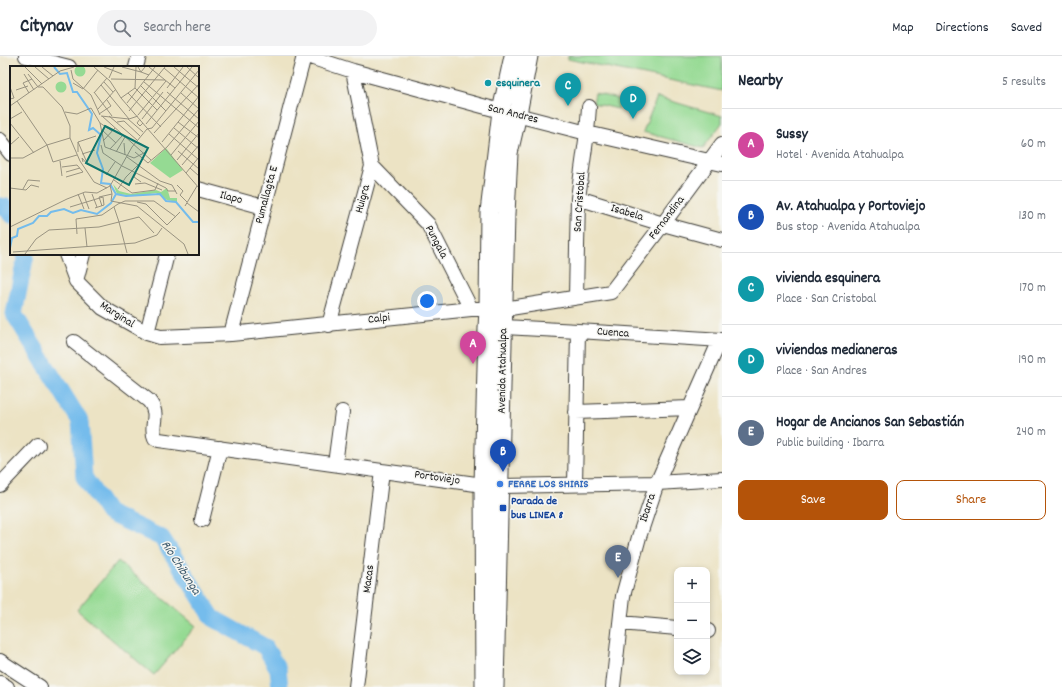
<!DOCTYPE html>
<meta charset="utf-8">
<style>
body{margin:0;font-family:Dekko,sans-serif;background:#f2f2f3;color:#1f2937}
.controls{position:absolute;right:12px;bottom:12px;display:grid;overflow:hidden;border-radius:8px;box-shadow:0 2px 6px #0003}
.controls button{width:36px;height:36px;display:grid;place-items:center;padding:0;border:0;border-bottom:1px solid #e0e1e3;background:#fff;color:#1f2937;font:20px sans-serif}
.you{position:absolute;left:427px;top:245px;width:14px;height:14px;margin:-10px;border:3px solid #fff;border-radius:50%;background:#1a73e8;box-shadow:0 0 0 6px #1a73e833}
.badge{display:grid;place-items:center;width:26px;height:26px;border-radius:50%;background:#b45309;color:#fff;font-size:13px;font-weight:700}
.pin{position:absolute;translate:-50% -33px;filter:drop-shadow(0 1px 2px #0008)}
.pin::after{content:'';position:absolute;top:21px;width:14px;height:12px;background:inherit;clip-path:polygon(0 0,100% 0,50% 100%)}
.list{margin:0;padding:0;list-style:none}
h2{display:flex;justify-content:space-between;align-items:center;height:52px;margin:0;padding:0 16px;font-size:17px}
h2 small{font-size:13px;font-weight:400;color:#747a83}
.list li{display:grid;grid-template-columns:26px 1fr auto;gap:12px;align-items:center;box-sizing:border-box;height:72px;padding:0 16px;border-top:1px solid #e0e1e3}
.list b{display:block;font-size:15px;white-space:nowrap}
.list p{margin:0;font-size:13px;white-space:nowrap;color:#747a83}
.list em{font-size:13px;font-style:normal;color:#747a83}
.actions{display:flex;gap:8px;padding:12px 16px}
.actions a{flex:1;padding:9px 0;border:1px solid #b45309;border-radius:8px;text-align:center;font-size:14px;color:#b45309}
.actions .main{background:#b45309;color:#fff}
.icon{flex:none;width:22px;height:22px;fill:none;stroke:currentColor;stroke-width:2;stroke-linecap:round;stroke-linejoin:round}
.map{position:relative;flex:none;width:722px;height:631px;overflow:hidden}
header{display:flex;align-items:center;gap:24px;box-sizing:border-box;height:56px;padding:0 20px;background:#fff;border-bottom:1px solid #e0e1e3}
header strong{font-size:19px}
nav{display:flex;gap:22px;margin-inline-start:auto;font-size:14px}
.search{width:280px;height:36px;background:#f2f2f3;display:flex;align-items:center;gap:10px;box-sizing:border-box;padding:0 14px;border-radius:22px;color:#747a83;font-size:15px}
main{display:flex}
aside{flex:1;background:#fff}
.map>svg:first-child{display:block}
</style>
<header>
<strong>Citynav</strong>
<div class="search"><svg class="icon" aria-label="search" viewBox="0 0 24 24"><circle cx="10" cy="10" r="6"/><path d="M15 15l6 6"/></svg>Search here</div>
<nav><a>Map</a><a>Directions</a><a>Saved</a></nav>
</header>
<main>
<div class="map">
<svg width="722" height="631" viewBox="0 0 722 631">
<rect width="100%" height="100%" fill="#f6f6f2"/>
<filter id="ink" filterUnits="userSpaceOnUse"><feTurbulence type="fractalNoise" baseFrequency=".025" numOctaves="2"/><feDisplacementMap in="SourceGraphic" scale="8" xChannelSelector="R" yChannelSelector="G"/><feConvolveMatrix kernelMatrix="1 2 1 2 8 2 1 2 1" color-interpolation-filters="sRGB"/></filter>
<filter id="wash" filterUnits="userSpaceOnUse"><feTurbulence type="fractalNoise" baseFrequency=".012" numOctaves="4" result="noise"/><feDisplacementMap in="SourceGraphic" scale="16" xChannelSelector="R" yChannelSelector="G"/><feGaussianBlur stdDeviation="0.9" result="paint"/><feColorMatrix in="noise" values="0 0 0 0 0 0 0 0 0 0 0 0 0 0 0 0 0 1.4 0 .05"/><feComposite in="paint" operator="in"/></filter>
<g filter="url(#wash)">
<rect width="100%" height="100%" fill="#ece3c4"/>
<!-- green -->
<path fill="#95da93" stroke="#587b58" d="M568 0H722V35L568 3Z
M595 37 621 44 618 53 593 47Z
M657 41 722 60V67L703 92 643 76Z
M118 505 196 570 154 619 77 554Z"/>
<g fill="none" stroke-linecap="round" stroke-linejoin="round">
<!-- river -->
<path stroke="#74bcec" stroke-width="17" d="M0 150 6 151 11 159
M26 198 14 258 80 365 84 421 108 457 162 482 213 562 265 591 278 613 280 631"/>
</g>
</g>
<g filter="url(#ink)">
<g fill="none" stroke-linecap="round" stroke-linejoin="round">
<defs>
<path id="minor" d="M26 0 69 11
M307 0 353 15 501 55 587 77 722 108
M136 11 139 0
M0 84 11 98
M372 110 428 168 471 253
M198 133 264 151
M578 142 663 168 722 184
M66 198 76 225 103 252 147 277 160 281 231 278 471 253H504L611 236 663 168 722 88
M76 225 83 198
M576 241 578 142 587 77 589 51
M329 269 372 110 353 15
M504 271 578 275 722 284
M147 277 167 198
M231 278 304 0
M74 286 149 345C161 360 149 369 155 382L159 384 483 429 500 430 657 427 722 423
M576 356 690 352
M335 408 342 356
M575 428 578 275
M0 429 38 389
M202 464 220 392
M620 567 677 572
M707 575H708
M0 605 40 631
M0 627 7 631
M356 631 382 415
M613 631 623 540 639 481 657 427 720 284"/>
<path id="major" d="M484 631 483 429 487 272 488 253 489 156 501 55 513 0
M495 631 506 158 509 97 518 58 529 0"/>
</defs>
<!-- minor casing -->
<use href="#minor" stroke="#3b3a35" stroke-width="16"/>
<!-- major casing -->
<use href="#major" stroke="#3b3a35" stroke-width="19"/>
<!-- minor -->
<use href="#minor" stroke="#fff" stroke-width="14"/>
<!-- major -->
<use href="#major" stroke="#fff" stroke-width="17"/>
</g>
</g>
<!-- markers -->
<circle fill="#0f9aa8" stroke="#f6f6f2" stroke-width="1.5" cx="488" cy="27" r="4"/>
<circle fill="#3f7fe0" stroke="#f6f6f2" stroke-width="1.5" cx="500" cy="428" r="4"/>
<rect fill="#1a4fb4" stroke="#f6f6f2" stroke-width="1.5" x="499" y="448" width="8" height="8" rx="2"/>
<g text-anchor="middle" dominant-baseline="central" stroke-width="3" stroke-linejoin="round" paint-order="stroke">
<!-- culture labels -->
<g font-size="12" font-weight="bold" fill="#0d838f" stroke="#f6f6f2" text-anchor="start">
<text x="496" y="27">esquinera</text>
</g>
<!-- street labels -->
<g font-size="12" fill="#1c1c1c" stroke="#f6f6f2">
<text transform="translate(513 58) rotate(14)">San Andres</text>
<text transform="translate(267 139) rotate(-75)">Pumallagta E</text>
<text transform="translate(231 142) rotate(15)">Ilapo</text>
<text transform="translate(363 143) rotate(-75)">Huigra</text>
<text transform="translate(580 146) rotate(-86)">San Cristobal</text>
<text transform="translate(627 157) rotate(17)">Isabela</text>
<text transform="translate(667 162) rotate(-53)">Fernandina</text>
<text transform="translate(436 186) rotate(62)">Pungala</text>
<text transform="translate(117 259) rotate(33)">Marginal</text>
<text transform="translate(379 263) rotate(-6)">Calpi</text>
<text transform="translate(613 277) rotate(4)">Cuenca</text>
<text transform="translate(503 315) rotate(-89)">Avenida Atahualpa</text>
<text transform="translate(437 422) rotate(8)">Portoviejo</text>
<text transform="translate(648 452) rotate(-72)">Ibarra</text>
<text transform="translate(369 523) rotate(-83)">Macas</text>
</g>
<!-- shop labels -->
<g font-size="12" font-weight="bold" fill="#366cbe" stroke="#f6f6f2" text-anchor="start">
<text x="508" y="428">FERRE LOS SHIRIS</text>
</g>
<!-- transit labels -->
<g font-size="12" font-weight="bold" fill="#164399" stroke="#f6f6f2" text-anchor="start">
<text x="511" y="445">Parada de<tspan x="511" dy="14">bus LINEA 8</tspan></text>
</g>
<!-- water labels -->
<g font-size="13" font-style="italic" fill="#3f5c6f" stroke="#f6f6f2">
<text transform="translate(180 512) rotate(57)">Río Chibunga</text>
</g>
</g>
<!-- overview -->
<g transform="translate(10 10)">
<rect width="189" height="189" fill="#ece3c4"/>
<path d="M64.5 5a5.5 5.5 0 1 1 11 0a5.5 5.5 0 1 1-11 0ZM45.5 21a5.5 5.5 0 1 1 11 0a5.5 5.5 0 1 1-11 0ZM103 118 109 125 121 128 146 124 151 126 157 122 160 132H167V136L157 134 146 127 127 130 107 128Z" fill="#95da93"/>
<path d="M156 82 173 104 160 112 140 97Z" fill="#95da93"/>
<path fill="none" stroke="#74bcec" stroke-width="2" d="M44 1 50 8 57 7 63 26H67L82 48 79 64 83 62 91 69 87 87 93 103 91 117 100 118 106 128 116 130 150 128 156 135 166 136 183 156H189M0 182 2 172 7 170 8 163 23 157 29 150H37L41 146 54 143 63 147 71 144 87 148 101 137 106 128"/>
<path fill="none" stroke="#999381" stroke-width="1" d="M15 1 32 18M25 1 39 13M32 1 43 10M84 1 100 15 111 32 189 122M94 1 112 8M112 1 131 6 135 1M128 1 131 6 139 9M139 1 165 22M164 1 189 22M177 1 189 12M154 2 189 32M61 4 63 13 81 29 90 49M14 8 24 24M18 8 28 21H33L52 41 60 60V72L70 95 84 116 97 122M99 12 104 1M101 13 155 14M94 16 103 26M134 16 189 62M63 17 73 23 88 4M91 19 119 53M131 20 156 45M0 21 4 32 0 33M125 22 147 44M125 22 126 1M157 22 173 1M6 24 18 20M84 26 102 50M157 26 189 53M19 27 13 17 22 13M84 27 97 12M118 27 151 61M171 27 189 43M111 32 125 22M7 35 37 79 43 96 67 89M117 37 145 1M0 40 50 5 64 1M88 43 106 23M119 45 155 1M55 46 67 48 81 42 90 57 95 81M89 48 101 40 97 34M128 49 156 15M91 50 119 53 128 50M92 50 141 94M99 50 127 74M0 53 12 46M118 53 133 66M130 53 127 57 130 60 133 57M132 53 153 26M107 56 114 55 130 70M168 56 189 72M0 57 24 87M90 57 102 65M136 58 182 1M164 62 189 83M92 64 106 77M144 67 189 18M159 68 189 94M93 75 105 62M68 76 78 99 72 92 73 96M152 76 189 30M114 77 115 89M0 79 9 71M37 79 60 72M91 79 93 87 112 100 156 122 158 125H166M95 81 124 92 136 86M100 83 113 69M168 85 189 103M68 86V76L86 70M106 86 115 71M125 86 138 97 157 81 189 43M72 88 85 84M161 89 189 55M117 91 150 115 162 119 167 128M0 92H13L37 79M167 94 189 67M50 95 52 110M172 99 189 79M52 101 67 99 73 106 56 111M180 102 189 110M56 106 70 102M126 107 124 111 131 116M176 107 189 91M96 109 105 96M104 114 122 127 145 124 148 117M125 118 135 117 152 124M100 119 102 128 101 135 127 140 174 178 178 188M167 119 173 125 170 129 177 136M0 122 16 124 21 119 29 121M13 123 18 114 30 115M108 123 116 111 129 98M73 127 79 143M68 128 74 143M82 128 87 141M127 136 136 138 157 159 170 146M177 137 189 146M92 140 89 131 102 128M175 140 187 120M60 141 93 131 94 139 85 142M104 141 109 156M109 156 117 187M0 161 57 133 75 126 87 127 100 120 122 81 137 63 142 62 189 4M75 162 77 181M67 168 66 153 92 149 108 138 115 135H144L166 151M3 186 125 177 147 169 152 162M15 188 26 173 39 164 89 161 129 151 144 167"/>
<path fill="#0f766e" fill-opacity="0.15" stroke="#0f766e" stroke-width="2" d="M95 60 138 82 119 119 76 97Z"/>
<rect width="189" height="189" fill="none" stroke="#1c1c1c" stroke-width="2"/>
</g>
</svg>
<div class="controls">
<button>+</button>
<button>−</button>
<button><svg class="icon" aria-label="layers" viewBox="0 0 24 24"><path d="M12 4l9 5-9 5-9-5zM3 14l9 5 9-5"/></svg></button>
</div>
<div class="you"></div>
<div class="pin badge" style="left:473px;top:308px;background:#d1479c">A</div>
<div class="pin badge" style="left:503px;top:416px;background:#1a4fb4">B</div>
<div class="pin badge" style="left:568px;top:50px;background:#0f9aa8">C</div>
<div class="pin badge" style="left:633px;top:63px;background:#0f9aa8">D</div>
<div class="pin badge" style="left:618px;top:522px;background:#5c6f8a">E</div>
</div>
<aside>
<h2>Nearby<small>5 results</small></h2>
<ul class="list">
<li><span class="badge" style="background:#d1479c">A</span><div><b>Sussy</b><p>Hotel · Avenida Atahualpa</p></div><em>60 m</em></li>
<li><span class="badge" style="background:#1a4fb4">B</span><div><b>Av. Atahualpa y Portoviejo</b><p>Bus stop · Avenida Atahualpa</p></div><em>130 m</em></li>
<li><span class="badge" style="background:#0f9aa8">C</span><div><b>vivienda esquinera</b><p>Place · San Cristobal</p></div><em>170 m</em></li>
<li><span class="badge" style="background:#0f9aa8">D</span><div><b>viviendas medianeras</b><p>Place · San Andres</p></div><em>190 m</em></li>
<li><span class="badge" style="background:#5c6f8a">E</span><div><b>Hogar de Ancianos San Sebastián</b><p>Public building · Ibarra</p></div><em>240 m</em></li>
</ul>
<div class="actions"><a class="main">Save</a><a>Share</a></div>
</aside>
</main>
